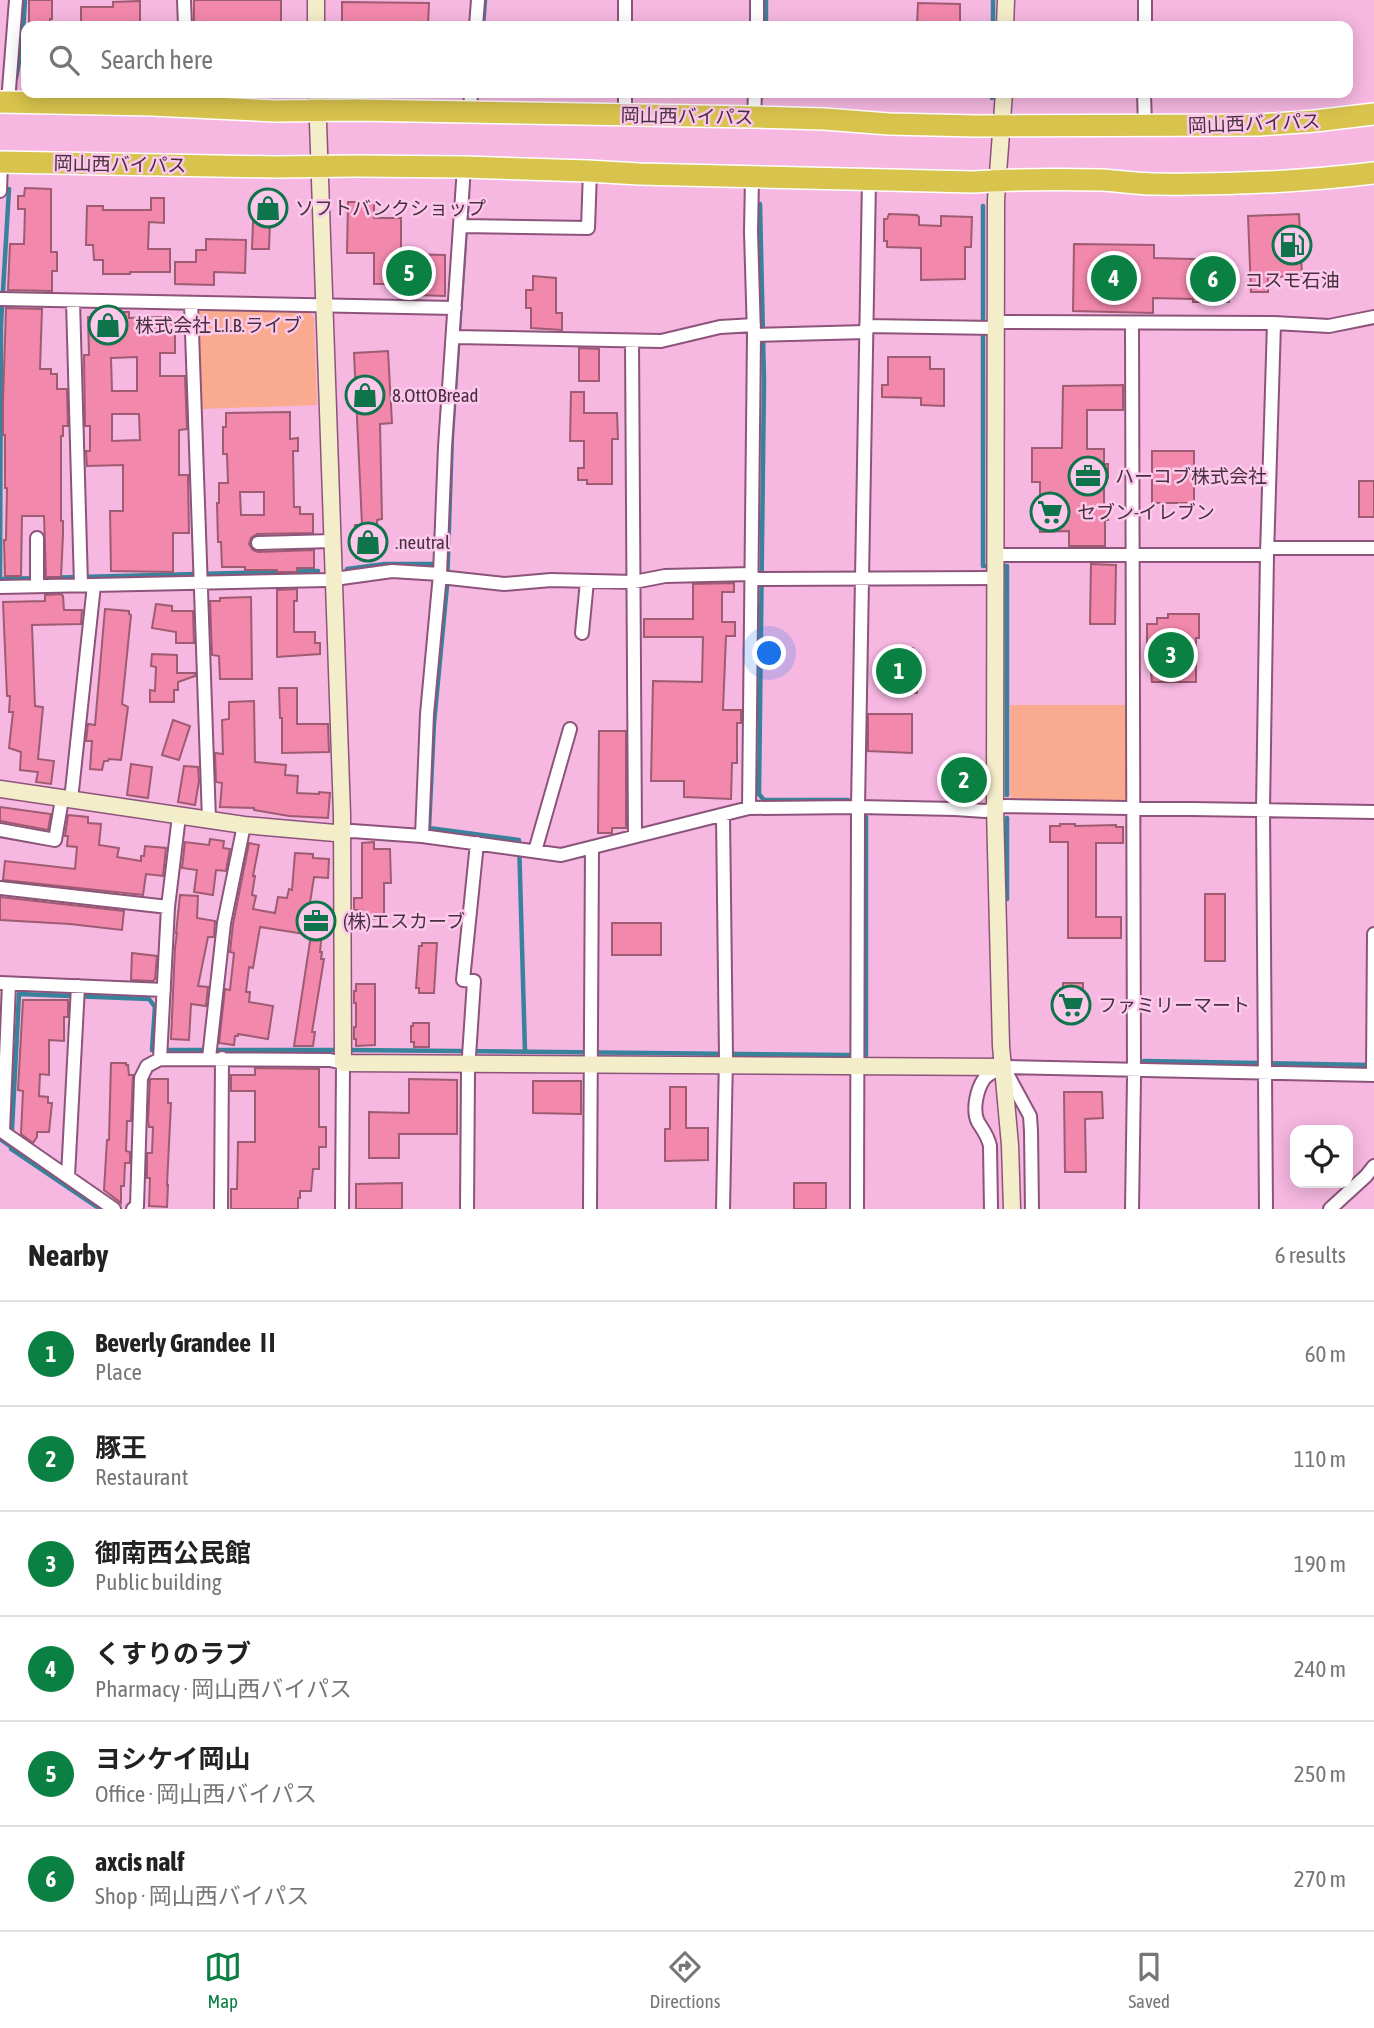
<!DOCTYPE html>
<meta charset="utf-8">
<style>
body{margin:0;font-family:"Asap Condensed","Noto Sans JP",sans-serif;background:#f6f6f6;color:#222}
.controls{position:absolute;right:21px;bottom:21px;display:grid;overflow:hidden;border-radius:14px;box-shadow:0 4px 18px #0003}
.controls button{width:63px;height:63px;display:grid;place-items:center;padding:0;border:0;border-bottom:2px solid #e0e0e0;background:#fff;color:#222;font:35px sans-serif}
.you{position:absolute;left:770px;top:654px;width:24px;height:24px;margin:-18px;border:5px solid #fff;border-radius:50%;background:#1a73e8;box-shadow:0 0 0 10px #1a73e833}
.badge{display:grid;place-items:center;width:46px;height:46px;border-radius:50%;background:#0b8043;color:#fff;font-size:23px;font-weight:700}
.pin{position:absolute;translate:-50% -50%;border:4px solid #fff;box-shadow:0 2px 7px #0006}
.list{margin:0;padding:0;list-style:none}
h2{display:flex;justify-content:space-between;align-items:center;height:91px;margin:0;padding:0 28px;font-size:30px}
h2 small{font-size:23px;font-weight:400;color:#767676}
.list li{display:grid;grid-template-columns:46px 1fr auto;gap:21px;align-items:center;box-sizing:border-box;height:105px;padding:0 28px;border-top:2px solid #e0e0e0}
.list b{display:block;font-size:26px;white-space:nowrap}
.list p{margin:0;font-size:23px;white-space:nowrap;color:#767676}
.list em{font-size:23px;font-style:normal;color:#767676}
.icon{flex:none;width:38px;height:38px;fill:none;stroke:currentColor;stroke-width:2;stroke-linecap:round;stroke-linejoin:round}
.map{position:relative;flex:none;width:1374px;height:1209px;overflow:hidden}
.search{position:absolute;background:#fff;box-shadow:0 4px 18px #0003;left:21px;right:21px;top:21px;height:77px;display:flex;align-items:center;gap:18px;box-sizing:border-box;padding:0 24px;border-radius:14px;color:#767676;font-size:26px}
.sheet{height:721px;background:#fff}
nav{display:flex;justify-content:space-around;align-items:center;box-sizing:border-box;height:98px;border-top:2px solid #e0e0e0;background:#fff;font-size:19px;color:#767676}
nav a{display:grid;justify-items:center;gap:4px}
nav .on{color:#0b8043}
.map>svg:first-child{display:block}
</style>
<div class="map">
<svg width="1374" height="1209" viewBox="0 0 1374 1209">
<rect width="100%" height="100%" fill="#f6b7e1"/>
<!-- green -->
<path fill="#faaa8e" d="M204 309 307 310 314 318 317 405 201 409 198 314Z
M1010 705H1128V796L1121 803 1013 801 1010 795Z"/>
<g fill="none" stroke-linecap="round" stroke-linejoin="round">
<!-- stream -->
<path stroke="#39829c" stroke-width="4.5" d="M483 26 485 0
M766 26V0
M993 26V0
M16 78 22 46 25 0
M992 98V93
M468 195 452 435 447 586 434 723 429 828 519 840 525 1052
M760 204 764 380 759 794 764 800H848
M983 206V566H985
M1006 566H1007V795
M347 569 385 564H437
M0 577 1 325 9 189
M2 579 318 571
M866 817V1055
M1007 818V899
M348 1050 849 1055
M1144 1061 1371 1065
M0 1139 10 1146
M100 1209 11 1149 19 994 149 999 155 1007 152 1050H339"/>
</g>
<!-- building -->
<path fill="#f288ab" stroke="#9e5b71" stroke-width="2" fill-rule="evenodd" d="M29 0H52V19H50V26H29Z
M194 0H281V24H278V26H194Z
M140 1V26H81V7H113V2Z
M342 2 429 3 428 25 342 24Z
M918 3 960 4V26H917Z
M25 188 51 189V252H57V271H52V291L8 290 10 244H24L25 209H18V196H24Z
M254 195H281V221H270L269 249H252Z
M151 198H164V223L149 222 148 249H170V272H130V274H103V260H94L93 245H86L87 206H103V210H151Z
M348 202H374V218H401V254L445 255V296L416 295V288H409V284H374V253H347Z
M889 214 917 215 919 217V225L941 226V216L972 217 971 247H965V279L921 280V248L887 247V241H884V219H887Z
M1299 214 1302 276 1268 277V292H1251L1248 216Z
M206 239 246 240 245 273 214 272V285L175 284V262H196V250H206Z
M1074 244 1154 245V258L1230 260 1229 302H1193V299L1153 298V313L1073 311Z
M533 276 556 278V313H562V330L531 328V308H526V290H533Z
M6 308 42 309 40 369H51V374H57V389H67L68 426H63V436H61V521H63V535L61 577H46L44 516H22L21 576H5L4 540H6L7 488H5V435H3V401Z
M95 312H129V318L164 317V321H175V353H160V376H185L187 429 179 430V475H188L189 533H173V572L111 571 110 511H123V465L87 466 86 451H90V426H85L84 355H89L88 317H95ZM137 357V391H112L111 358ZM112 414H139L140 440 112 441Z
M579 348 599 349V381H579Z
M388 351 392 423 380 424 382 519 377 520 378 558H356L355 525H362L354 353Z
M888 357H930V369H944V406L921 405V398L882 397V385H888Z
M1123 385V410H1087V449H1104V464H1108V478H1104V505H1108V520H1105V546H1069V531L1040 532V482H1032V448H1062L1063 386Z
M571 392H584V413H617L618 439H612V484H587V480H578V468H584V441H570Z
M290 412V439L298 438V451H293L294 507H300V514H313V533L257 534 251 538 249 544 253 550 258 552 314 550V568H297V572H277V570H245V567H222L221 542H218L217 503H219V483H228L227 454H223V427H226V413ZM240 492H264V515H241Z
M1152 451H1194V503H1152Z
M1359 481H1374V517H1359Z
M1091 564 1116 565 1115 624H1090Z
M734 583V592H722V622H735V636H726L723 710H741V723H737V763H732L731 799 684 797V781H651L653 681 702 682 703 637H644V619H693V584Z
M297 589V601H294V632H315V643H320V654L277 657V590Z
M61 594 63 596 64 610H82L81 624 32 625 35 706 43 707 38 759 54 761 51 784 36 782 38 772 20 770 21 752 9 748 13 712H9L10 696H7L3 602 45 601V595Z
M251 597 252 679H220L219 656 212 655 210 601H220V598Z
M156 604 172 606V611H193L194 643H176V632L152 628Z
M105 609 129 611V614L131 615 122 704 128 707 121 760 109 759 108 761H104L102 770 90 769 92 741H86L88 724 95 725Z
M1168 614H1199V638H1196V682H1152L1150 662H1147V624H1157V618H1168Z
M896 648H913V653H918L917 693 892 692 891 686H889V679H882V668H889L890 655 896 653Z
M152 654 177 655V673H195V676L178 682V690H174V702H150V690L155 691 156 667 151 666Z
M279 688H297V724H328L329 752 282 753V718H280Z
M254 701 255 762 286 765 285 775 298 776 297 793 319 794V792L330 793 328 818 289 816 254 810V808L220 807 222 783 216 782 215 753 223 754 222 720 229 719V702Z
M868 714H912V753L868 751Z
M173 720 190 726 179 760 162 755Z
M599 731H626V828H612V833H598Z
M131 764 152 767 148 798 127 795Z
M184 766 198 767 199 781 195 805 178 802Z
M955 769H976L977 798 956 799Z
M0 807 51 814 48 830 0 821Z
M68 815 88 817V823L101 824 99 845 119 848 117 857 141 861V856H144L145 846 166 848 163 876 146 874 143 895 3 880 5 861 75 869 77 847 67 846 68 836H65Z
M1060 824H1075V826L1116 825V827H1123V843H1096V917H1121V938H1068V842H1050V826H1060Z
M210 839 224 841 223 848 230 849 226 871 216 870 213 895 194 892 197 870 182 868 185 842 209 845Z
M374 842V849H390L391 883H384V919H362V910H354V898H362V843Z
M249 843 259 845 253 876H255L252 895 256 896 253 909 275 913 278 897 287 898 289 889 292 890 295 853 313 854V858L329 859 328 878 314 877 309 909 324 910 320 952H322L321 959H324L312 1032H315L313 1046H294L311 935 260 927 253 968 249 967 246 992H250L249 1002 273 1006 268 1039 238 1034V1036H235L234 1045 219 1043 225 989 230 990 234 953 230 952 233 924Z
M1205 894H1225V961H1205Z
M180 895 198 896 197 918 215 921 214 937H208L198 986 208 987 206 1006 191 1004 189 1040 171 1039 175 947 177 933H176Z
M0 897 124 911 122 930 70 924 0 920Z
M612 923H661V955H612Z
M422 943H437L434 993H419V988H416L419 946H422Z
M132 953 157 956 155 979 153 981 131 980Z
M1063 983H1083V1021H1060V990H1063Z
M356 984H375V1045L356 1046V1039H354V1027H356V1003H354V991H356Z
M23 1000H68V1017H64V1041L49 1040V1075L40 1074 39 1096 48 1097V1103H52L49 1132H37V1137L33 1143 21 1134 23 1091 18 1090Z
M413 1023H429V1047H414V1042H411V1026H413Z
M111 1063H126V1065H128L129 1075H133L131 1121H127L126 1151 130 1152V1163H125L124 1186H121V1203L104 1190 107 1140H109Z
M255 1068 319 1069V1127H326V1147H319V1169H313L311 1191H300V1198H298V1209H231V1189H237L238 1142H255V1091H231V1075H255Z
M150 1079H168V1103H171L167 1185H168L167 1207 149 1206 150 1178H147V1153H152L153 1127H149L148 1121Z
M409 1079 457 1080V1134H399V1158H369V1112L409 1113Z
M533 1081H581V1114L533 1113Z
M670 1087H686V1128H708V1160L665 1161V1129H670Z
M1064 1092H1102L1103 1118 1085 1119 1086 1172H1065Z
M402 1183V1209H356V1184Z
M794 1183H826V1209H794Z"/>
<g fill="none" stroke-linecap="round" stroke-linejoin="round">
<defs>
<path id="street" d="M184 0 185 26
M625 0V26
M476 26 478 0
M757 26V0
M1145 26V0
M625 93V115
M1144 93 1145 126
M8 102 16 0
M470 112 471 93
M754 117 755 93
M0 191 1 162
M461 226 588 228 590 171
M0 299 455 308
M73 301 81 585
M191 303 209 820
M996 322 1274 323 1329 326 1374 317
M866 326 996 328
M754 335 866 332
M453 337 661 341 720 327 754 325
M632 341 635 836
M37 538V586
M258 543 333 541
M1267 548H1374
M996 555H1267
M440 577 504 584 551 580 634 582 665 576 752 574
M752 579 996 578
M0 587 327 580 392 571 440 574
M582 633 587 581
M71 800 94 585
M749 808 754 335 751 232 752 177
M0 830 55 840 62 799
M342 832 352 831 422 836 561 855 749 808 858 807 955 809 985 811 1005 806 1374 812
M422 836 427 714 440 574 445 447 464 167
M535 851 570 729
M0 888 168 907
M0 983 164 990
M209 1058 224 923 244 825
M160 1059 168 907 179 816
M1005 1070 1030 1116 1031 1131 1032 1209
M1373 1074 1374 934
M0 1130 114 1209
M3 1131 9 984
M68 1176 78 986
M133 1209 137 1206 141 1078 147 1066 160 1059 330 1060 343 1063 342 1209
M221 1209 222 1058
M467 1209 468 1071 474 981 463 980 477 843
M590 1209 592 848
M723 1209 726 1057 723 816
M857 1209 858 807 869 180
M991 1209 990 1146C988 1136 983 1130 978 1122 972 1110 977 1089 984 1079 989 1073 997 1070 1003 1067L1374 1075
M1132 1209 1134 1078 1132 324
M1266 1209 1263 809 1267 555 1274 323
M1330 1209 1366 1176 1374 1166"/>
<path id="secondary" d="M316 0V26
M1005 26 1006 0
M317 93 342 814 343 1063 1003 1067
M1004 93 996 200 995 808 1001 1046 1010 1145 1012 1209
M0 789 244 825 335 833 342 832"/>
<path id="highway" d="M0 102 152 105 275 111 357 110 754 117 824 119 889 124 976 126 1259 125 1315 121 1374 114
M0 162 275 167 356 166 464 167 588 171 639 174 973 182C1016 179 1059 179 1102 180 1119 181 1137 184 1155 184 1228 185 1301 182 1374 173"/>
</defs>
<!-- street casing -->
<use href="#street" stroke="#8c547a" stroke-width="16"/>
<!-- secondary casing -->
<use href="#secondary" stroke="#8c547a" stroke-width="19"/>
<!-- highway casing -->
<use href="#highway" stroke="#fff" stroke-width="24"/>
<!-- street -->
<use href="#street" stroke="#fff" stroke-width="12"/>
<!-- secondary -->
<use href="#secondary" stroke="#f3edca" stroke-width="16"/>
<!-- highway -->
<use href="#highway" stroke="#d8c34d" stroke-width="21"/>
</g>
<!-- icons -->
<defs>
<symbol id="shop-ring" viewBox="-11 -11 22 22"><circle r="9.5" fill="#fcc9eb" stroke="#0f734b" stroke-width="1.5"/><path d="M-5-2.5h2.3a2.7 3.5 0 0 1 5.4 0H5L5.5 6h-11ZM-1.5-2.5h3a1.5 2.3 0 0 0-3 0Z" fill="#0f734b"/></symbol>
<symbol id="fuel-ring" viewBox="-11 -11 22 22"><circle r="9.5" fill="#fcc9eb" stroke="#0f734b" stroke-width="1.5"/><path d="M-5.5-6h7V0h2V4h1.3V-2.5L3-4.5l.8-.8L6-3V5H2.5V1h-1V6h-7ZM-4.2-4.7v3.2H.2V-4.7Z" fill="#0f734b"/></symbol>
<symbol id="office-ring" viewBox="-11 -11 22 22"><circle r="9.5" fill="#fcc9eb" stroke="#0f734b" stroke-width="1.5"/><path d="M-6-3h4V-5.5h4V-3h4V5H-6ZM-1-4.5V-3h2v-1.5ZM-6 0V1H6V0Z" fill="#0f734b"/></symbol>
<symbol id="supermarket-ring" viewBox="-11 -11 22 22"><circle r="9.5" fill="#fcc9eb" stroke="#0f734b" stroke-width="1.5"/><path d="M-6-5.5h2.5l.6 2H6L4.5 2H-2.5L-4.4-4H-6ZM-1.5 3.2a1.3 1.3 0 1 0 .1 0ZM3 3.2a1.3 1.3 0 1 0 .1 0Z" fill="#0f734b"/></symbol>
</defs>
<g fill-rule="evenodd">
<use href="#shop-ring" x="246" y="186" width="44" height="44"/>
<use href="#fuel-ring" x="1270" y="223" width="44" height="44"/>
<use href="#shop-ring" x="86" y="303" width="44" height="44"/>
<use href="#shop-ring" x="343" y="373" width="44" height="44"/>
<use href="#office-ring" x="1066" y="454" width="44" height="44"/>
<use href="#supermarket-ring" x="1028" y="490" width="44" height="44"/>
<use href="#shop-ring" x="346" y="520" width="44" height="44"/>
<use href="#office-ring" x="294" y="899" width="44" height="44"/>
<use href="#supermarket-ring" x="1049" y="983" width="44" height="44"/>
</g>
<g text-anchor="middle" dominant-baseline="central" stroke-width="5" stroke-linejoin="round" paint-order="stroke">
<!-- street labels -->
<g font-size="19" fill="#493041" stroke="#fcc9eb">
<text transform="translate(687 116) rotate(1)">岡山西バイパス</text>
<text transform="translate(1254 123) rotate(-2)">岡山西バイパス</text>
<text transform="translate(120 164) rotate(1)">岡山西バイパス</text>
</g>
<!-- poi labels -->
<g font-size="19" fill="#493041" stroke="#fcc9eb" text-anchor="start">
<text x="295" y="208">ソフトバンクショップ</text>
<text x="1292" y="280" text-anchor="middle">コスモ石油</text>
<text x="135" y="325">株式会社 L.I.B.ライブ</text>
<text x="392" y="395">8.OttOBread</text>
<text x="1115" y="476">ハーコブ株式会社</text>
<text x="1077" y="512">セブン-イレブン</text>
<text x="395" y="542">.neutral</text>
<text x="343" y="921">(株)エスカーブ</text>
<text x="1098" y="1005">ファミリーマート</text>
</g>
</g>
</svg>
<div class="controls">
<button><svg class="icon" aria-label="locate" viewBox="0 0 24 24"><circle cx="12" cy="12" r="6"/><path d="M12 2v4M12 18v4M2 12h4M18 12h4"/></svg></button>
</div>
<div class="you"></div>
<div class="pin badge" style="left:899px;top:671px">1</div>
<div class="pin badge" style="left:964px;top:780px">2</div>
<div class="pin badge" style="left:1171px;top:655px">3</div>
<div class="pin badge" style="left:1114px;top:278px">4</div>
<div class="pin badge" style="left:409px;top:273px">5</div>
<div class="pin badge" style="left:1213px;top:279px">6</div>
<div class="search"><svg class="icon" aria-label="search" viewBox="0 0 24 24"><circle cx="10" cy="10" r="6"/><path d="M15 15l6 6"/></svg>Search here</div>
</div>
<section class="sheet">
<h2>Nearby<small>6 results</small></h2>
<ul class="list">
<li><span class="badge">1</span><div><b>Beverly Grandee Ⅱ</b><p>Place</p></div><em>60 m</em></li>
<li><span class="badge">2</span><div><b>豚王</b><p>Restaurant</p></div><em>110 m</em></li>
<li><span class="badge">3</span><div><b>御南西公民館</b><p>Public building</p></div><em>190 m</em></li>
<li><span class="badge">4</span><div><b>くすりのラブ</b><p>Pharmacy · 岡山西バイパス</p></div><em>240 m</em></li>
<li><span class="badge">5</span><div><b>ヨシケイ岡山</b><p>Office · 岡山西バイパス</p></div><em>250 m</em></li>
<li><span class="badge">6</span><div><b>axcis nalf</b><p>Shop · 岡山西バイパス</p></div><em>270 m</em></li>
</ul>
</section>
<nav>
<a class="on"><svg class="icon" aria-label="map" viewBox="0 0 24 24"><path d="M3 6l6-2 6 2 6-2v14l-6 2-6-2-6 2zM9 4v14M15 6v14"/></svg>Map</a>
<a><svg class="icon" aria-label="directions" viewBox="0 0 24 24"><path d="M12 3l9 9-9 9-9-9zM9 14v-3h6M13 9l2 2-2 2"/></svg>Directions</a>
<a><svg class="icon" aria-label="saved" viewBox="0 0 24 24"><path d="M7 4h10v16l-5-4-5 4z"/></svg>Saved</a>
</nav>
